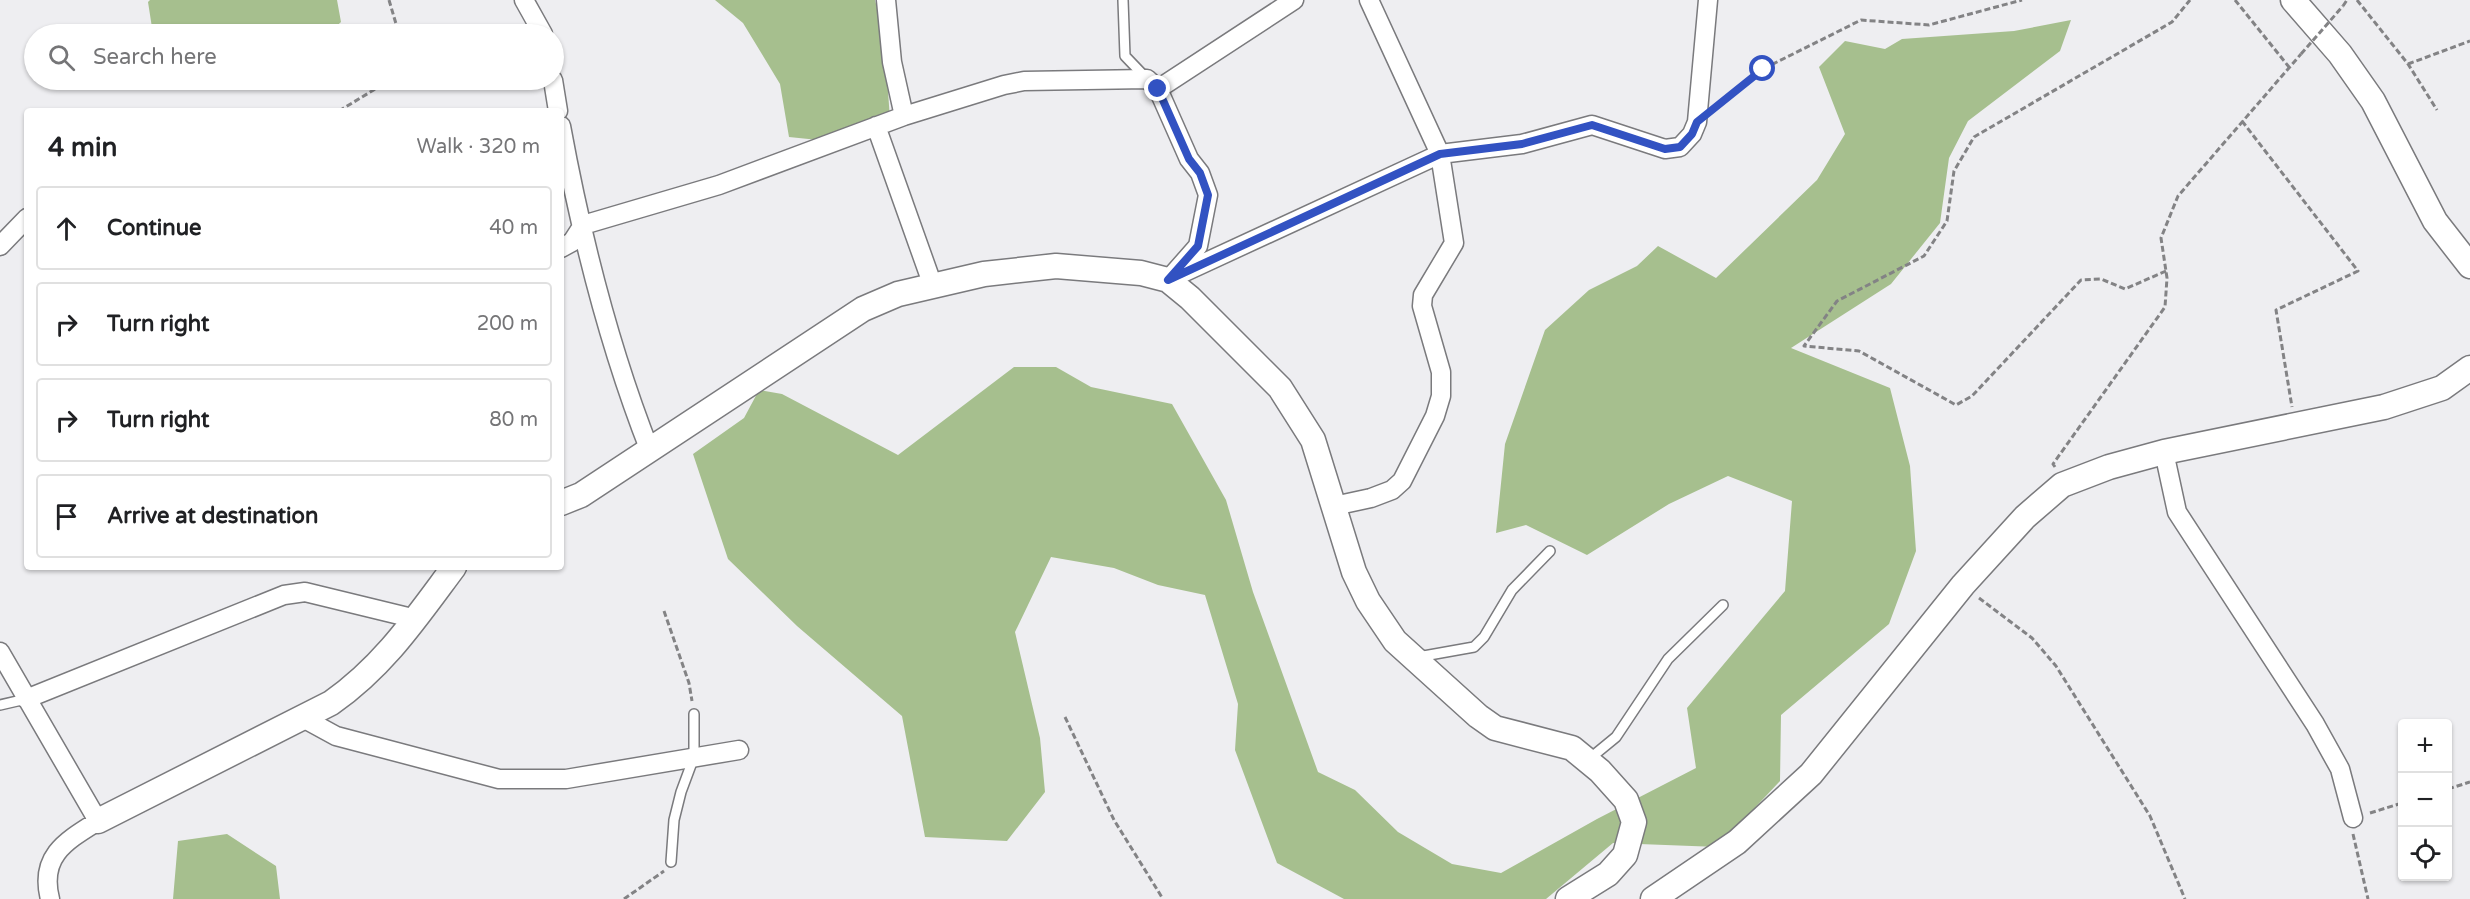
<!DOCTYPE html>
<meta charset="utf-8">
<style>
body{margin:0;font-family:"Varela Round",sans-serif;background:#f6f6f6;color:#202124}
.controls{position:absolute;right:18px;bottom:18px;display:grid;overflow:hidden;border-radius:6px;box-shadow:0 2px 4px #0004}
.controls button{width:54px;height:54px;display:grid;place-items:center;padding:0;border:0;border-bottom:2px solid #e0e0e0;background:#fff;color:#202124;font:30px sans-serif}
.stop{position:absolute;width:18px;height:18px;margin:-14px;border:4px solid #3252c2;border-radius:50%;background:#fff}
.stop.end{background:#3252c2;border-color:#fff;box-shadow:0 2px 6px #0008}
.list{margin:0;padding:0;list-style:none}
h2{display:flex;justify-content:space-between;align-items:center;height:78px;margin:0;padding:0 24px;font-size:26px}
h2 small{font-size:20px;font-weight:400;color:#757577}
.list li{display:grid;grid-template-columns:39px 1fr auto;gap:18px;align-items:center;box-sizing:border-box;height:84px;margin:0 12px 12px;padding:0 12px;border:2px solid #e0e0e0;border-radius:6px}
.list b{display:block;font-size:22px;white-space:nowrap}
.list em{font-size:20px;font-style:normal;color:#757577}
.icon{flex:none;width:33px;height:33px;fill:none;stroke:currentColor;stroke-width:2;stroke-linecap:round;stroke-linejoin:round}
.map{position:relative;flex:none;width:2470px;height:899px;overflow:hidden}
.search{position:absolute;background:#fff;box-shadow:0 2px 4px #0004;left:24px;top:24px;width:540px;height:66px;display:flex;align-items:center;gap:15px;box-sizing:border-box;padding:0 21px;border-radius:33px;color:#757577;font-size:22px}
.panel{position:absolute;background:#fff;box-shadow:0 2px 4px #0004;left:24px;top:108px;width:540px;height:462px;border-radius:6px}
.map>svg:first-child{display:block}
</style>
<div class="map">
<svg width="2470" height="899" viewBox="0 0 2470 899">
<rect width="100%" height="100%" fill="#eeeef1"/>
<!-- forest -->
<path fill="#a6bf8e" d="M150 0H337L341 22 328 34H153L148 2Z
M715 0H875L884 36 890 119 828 141 789 137 780 84 743 23Z
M2071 20 2060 51 1968 121 1949 158 1940 223 1891 284 1791 348 1890 388 1910 466 1916 551 1889 624 1781 715 1780 781 1718 847 1613 843 1546 899H1344L1277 863 1235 750 1238 704 1205 595 1158 585 1114 568 1051 557 1015 632 1040 738 1045 792 1007 841 925 837 902 716 797 626 728 559 693 454 744 418 759 390 782 394 898 455 1014 367H1056L1091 387 1172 404 1226 500 1253 592 1318 772 1355 790 1398 832 1452 864 1501 873 1597 819 1696 768 1687 708 1785 591 1792 501 1728 476 1669 504 1587 555 1526 525 1496 533 1505 444 1545 330 1589 290 1637 266 1658 246 1716 278 1817 180 1845 134 1819 67 1845 41 1885 49 1902 39 2014 31Z
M227 834 276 866 280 899H173L178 841Z"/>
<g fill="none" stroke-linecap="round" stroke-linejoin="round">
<defs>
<path id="service" d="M1123 0 1125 56 1147 79
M1418 657 1474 647 1484 637 1512 590 1550 551
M0 705 26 699
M1588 760 1616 737 1668 659 1723 605
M671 862 674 820 681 792 694 757V714"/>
<path id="minor" d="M524 0 543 34
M886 0 892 62 904 116
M553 80 558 111
M1158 89 1294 0
M561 126C581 235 609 347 650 451
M876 126 933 286
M0 246 27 218
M561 248 572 242 583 225 719 185 904 116 1004 85 1024 81 1147 79 1158 89 1189 159 1200 173 1208 195 1198 246 1168 280
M1176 276 1440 154 1522 144 1592 125 1665 149 1680 147 1692 134 1697 122 1708 0
M2164 452 2177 512 2315 724 2340 769 2353 818
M1334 506 1371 498 1392 490 1402 481 1435 416 1441 396V372L1422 306 1423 295 1454 243 1440 154 1369 0
M0 652 98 821C66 841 39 856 50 899
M26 699 284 595 305 592 416 619
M303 718 336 736 499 779H566L739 750"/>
<path id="tertiary" d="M2293 0 2340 54 2373 101 2435 221 2470 266
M561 503 581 495 863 309 898 294 984 274 1056 266 1141 273 1168 280 1190 298 1280 388 1313 440 1354 572 1368 601 1395 641 1478 716 1495 728 1572 748 1600 771 1626 800 1634 822 1625 855 1608 874 1568 899
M98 821 331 703C384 666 416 618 454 567
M1653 899 1737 842 1811 774 1963 585 2025 517 2062 485 2109 467 2164 452 2384 407 2442 388 2470 368"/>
</defs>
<!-- service casing -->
<use href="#service" stroke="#7a7a7d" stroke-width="12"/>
<!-- minor casing -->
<use href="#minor" stroke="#7a7a7d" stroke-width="21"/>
<!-- tertiary casing -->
<use href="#tertiary" stroke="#7a7a7d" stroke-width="27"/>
<!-- path -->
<path stroke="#838385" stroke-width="3" stroke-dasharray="6 3" stroke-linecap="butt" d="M389 0 399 34
M2235 0 2289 67
M2357 0 2408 64 2437 110
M2343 6 2347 0
M2408 64 2470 41
M1715 108 1763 69 1861 20 1929 25 2022 0
M339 111 390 80
M2242 121 2358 271 2276 310 2292 407
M2166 271 2125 289 2101 279 2081 280 1972 396 1956 405 1859 351 1804 346 1837 301 1924 256 1947 221 1954 171 1974 137 2172 22 2190 0
M2055 467 2053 464 2165 307 2167 278 2161 238 2178 196 2301 54
M1979 598 2032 638 2056 666 2150 816 2185 899
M664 611 689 683 692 701
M1065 717 1114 820 1163 899
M2448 789 2470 782
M2370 813 2402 803
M2353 834 2368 899
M624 899 664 871"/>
<!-- service -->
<use href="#service" stroke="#fff" stroke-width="9"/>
<!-- minor -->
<use href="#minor" stroke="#fff" stroke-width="18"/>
<!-- tertiary -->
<use href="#tertiary" stroke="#fff" stroke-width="24"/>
<!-- path-bridge -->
<path stroke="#838385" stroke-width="3" stroke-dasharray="6 3" stroke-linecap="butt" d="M2301 54 2343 6"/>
</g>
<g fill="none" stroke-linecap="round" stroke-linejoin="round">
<!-- route -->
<path stroke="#3252c2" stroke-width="8" d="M1158 89 1189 159 1200 173 1208 195 1198 246 1168 280 1440 154 1522 144 1592 125 1665 149 1680 147 1692 134 1697 122 1763 69"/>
</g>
</svg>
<div class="controls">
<button>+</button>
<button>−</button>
<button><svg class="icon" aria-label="locate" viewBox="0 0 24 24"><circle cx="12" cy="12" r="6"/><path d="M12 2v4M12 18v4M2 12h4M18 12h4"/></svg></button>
</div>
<div class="stop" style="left:1763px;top:69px"></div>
<div class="stop end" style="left:1158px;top:89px"></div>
<div class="search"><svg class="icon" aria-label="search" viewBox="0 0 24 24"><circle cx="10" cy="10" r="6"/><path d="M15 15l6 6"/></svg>Search here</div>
<section class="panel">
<h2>4 min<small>Walk · 320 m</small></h2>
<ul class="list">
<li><svg class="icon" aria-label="ahead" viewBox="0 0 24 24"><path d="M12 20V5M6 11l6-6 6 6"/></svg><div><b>Continue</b></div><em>40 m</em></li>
<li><svg class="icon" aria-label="right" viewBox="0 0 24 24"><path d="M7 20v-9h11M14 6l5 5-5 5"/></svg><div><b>Turn right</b></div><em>200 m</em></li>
<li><svg class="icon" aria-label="right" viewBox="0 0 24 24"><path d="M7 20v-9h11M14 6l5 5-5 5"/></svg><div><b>Turn right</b></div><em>80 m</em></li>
<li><svg class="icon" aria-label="arrive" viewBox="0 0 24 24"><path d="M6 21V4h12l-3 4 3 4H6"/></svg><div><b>Arrive at destination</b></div></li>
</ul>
</section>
</div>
